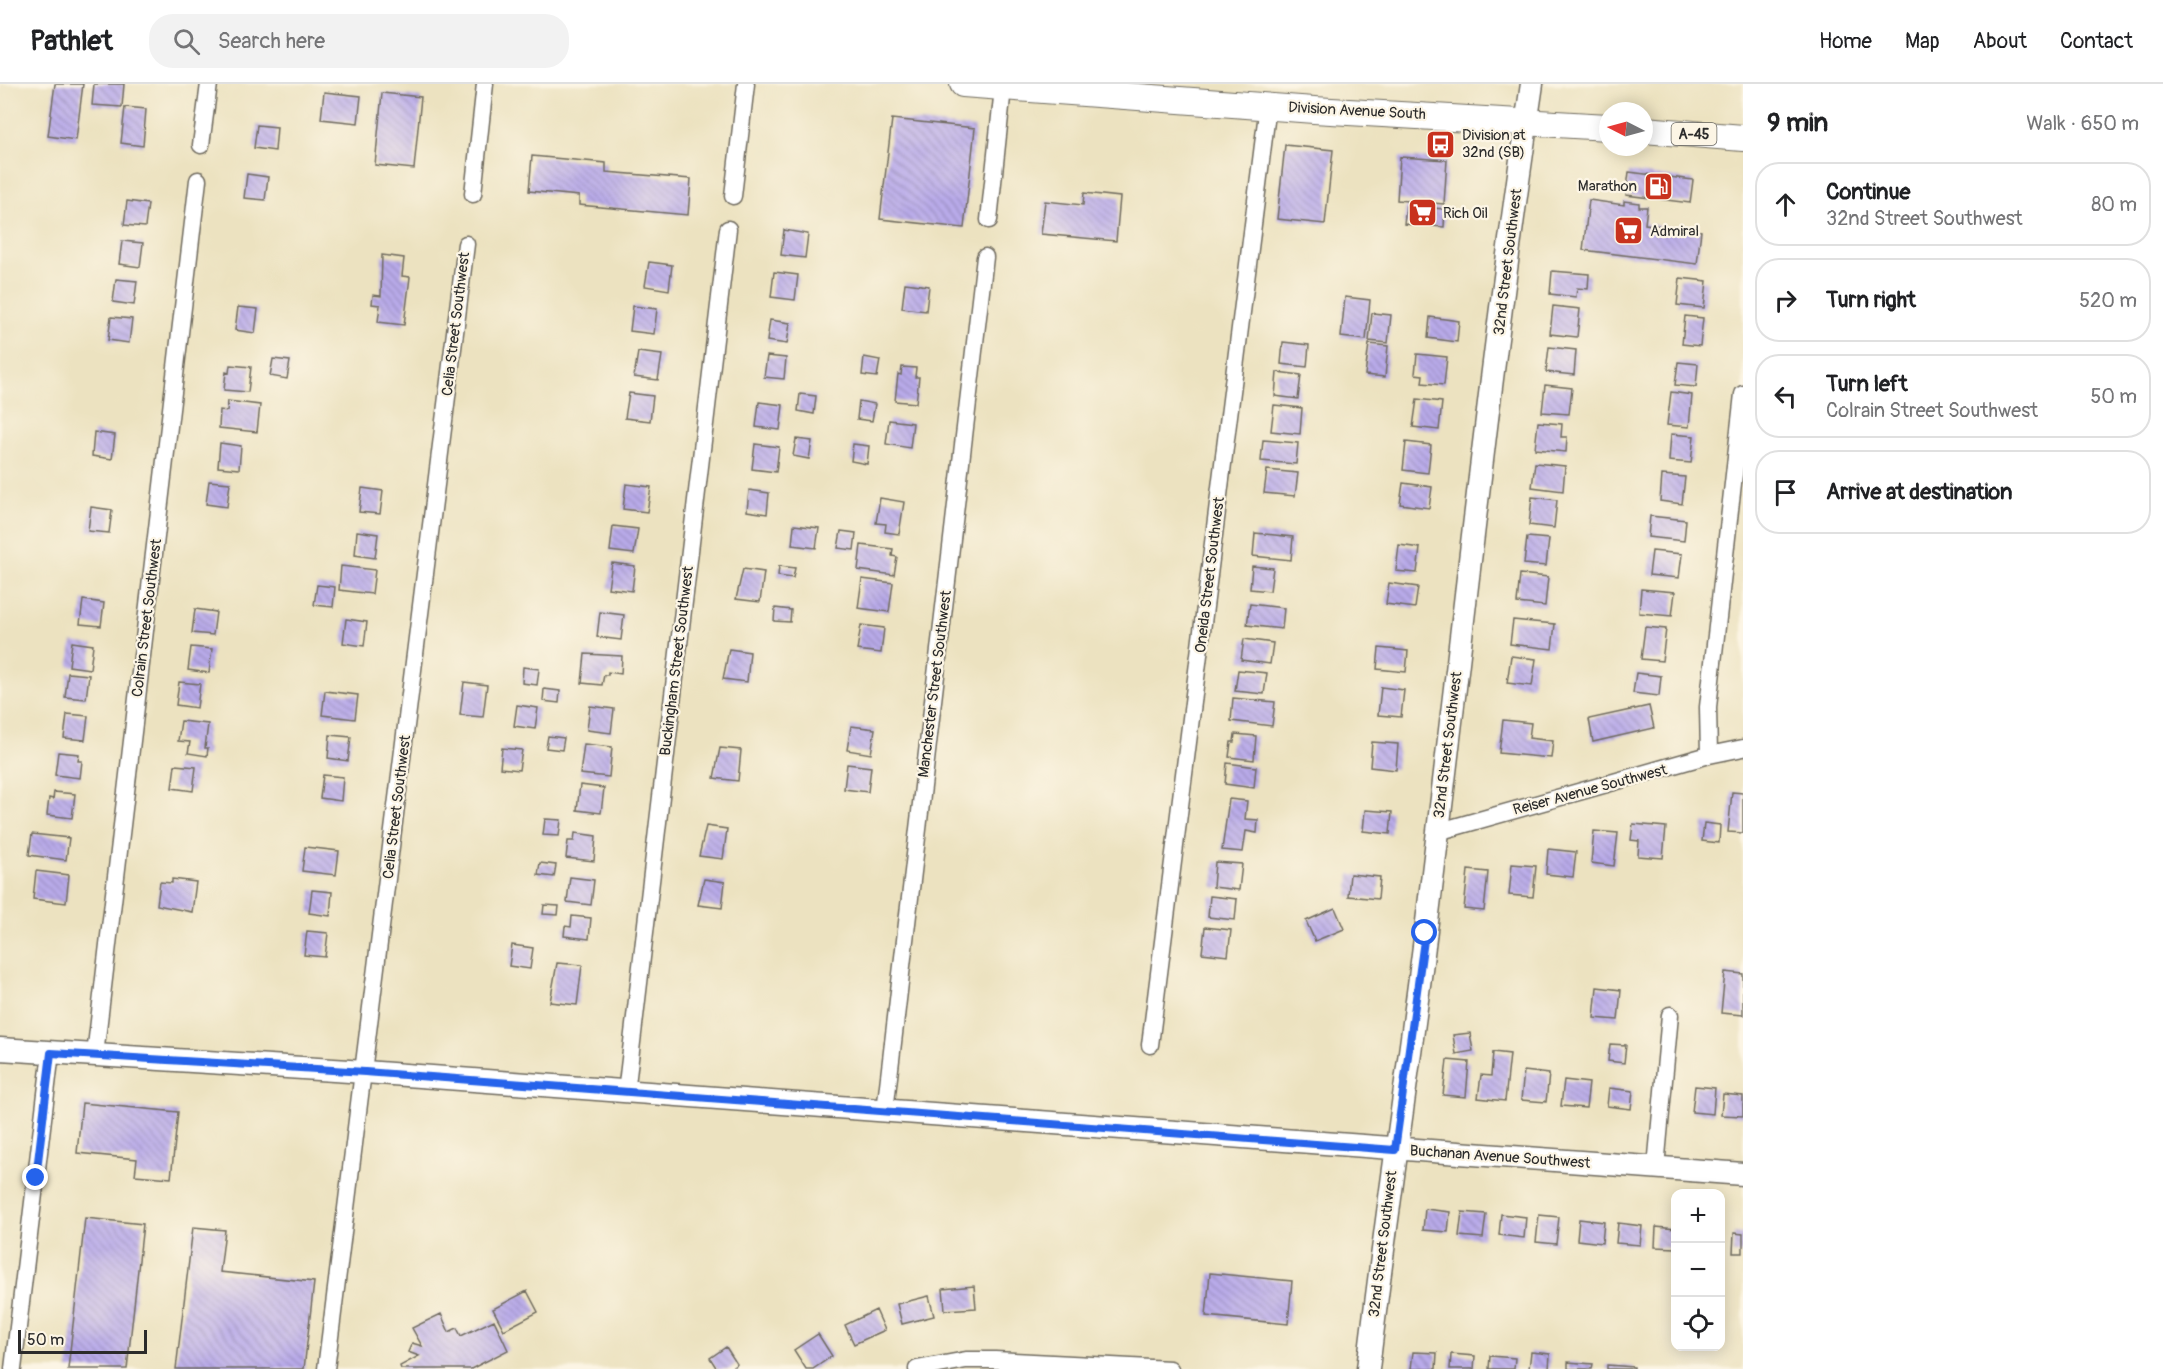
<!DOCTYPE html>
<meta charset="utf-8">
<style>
body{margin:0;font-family:Pangolin,sans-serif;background:#f2f2f2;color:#202124}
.controls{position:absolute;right:18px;bottom:18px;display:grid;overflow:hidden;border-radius:12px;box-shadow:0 3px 15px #0003}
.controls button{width:54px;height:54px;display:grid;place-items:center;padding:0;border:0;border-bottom:2px solid #e0e0e0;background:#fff;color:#202124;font:30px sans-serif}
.compass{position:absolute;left:1599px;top:18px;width:54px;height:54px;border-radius:50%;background:#fff;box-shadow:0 3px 15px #0003;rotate:276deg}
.scale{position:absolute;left:18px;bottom:15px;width:129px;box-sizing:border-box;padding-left:6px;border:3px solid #2b2b2b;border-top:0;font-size:16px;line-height:21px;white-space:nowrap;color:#2b2b2b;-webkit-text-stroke:4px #fcf5e5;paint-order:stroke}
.stop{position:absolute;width:18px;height:18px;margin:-14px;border:4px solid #2563eb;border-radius:50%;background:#fff}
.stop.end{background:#2563eb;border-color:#fff;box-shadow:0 2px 6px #0008}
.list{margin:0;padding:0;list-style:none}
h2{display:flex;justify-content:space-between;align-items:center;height:78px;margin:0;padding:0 24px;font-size:26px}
h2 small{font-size:20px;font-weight:400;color:#757577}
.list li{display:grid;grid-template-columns:39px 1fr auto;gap:18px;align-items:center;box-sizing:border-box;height:84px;margin:0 12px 12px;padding:0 12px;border:2px solid #e0e0e0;border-radius:24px}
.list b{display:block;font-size:22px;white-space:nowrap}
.list p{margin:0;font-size:20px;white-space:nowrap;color:#757577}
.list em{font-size:20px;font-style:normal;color:#757577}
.icon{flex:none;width:33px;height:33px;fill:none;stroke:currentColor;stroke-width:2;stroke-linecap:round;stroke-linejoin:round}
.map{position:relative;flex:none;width:1743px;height:1285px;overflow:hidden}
header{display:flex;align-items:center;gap:36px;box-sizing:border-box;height:84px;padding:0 30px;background:#fff;border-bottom:2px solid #e0e0e0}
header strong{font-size:28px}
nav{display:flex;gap:33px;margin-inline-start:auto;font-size:21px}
.search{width:420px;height:54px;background:#f2f2f2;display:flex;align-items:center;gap:15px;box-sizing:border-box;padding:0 21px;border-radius:24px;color:#757577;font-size:22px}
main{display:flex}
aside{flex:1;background:#fff}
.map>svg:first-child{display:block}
</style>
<header>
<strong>Pathlet</strong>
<div class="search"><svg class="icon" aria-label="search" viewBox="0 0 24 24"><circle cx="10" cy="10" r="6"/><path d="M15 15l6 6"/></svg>Search here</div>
<nav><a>Home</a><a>Map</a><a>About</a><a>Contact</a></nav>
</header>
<main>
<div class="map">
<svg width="1743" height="1285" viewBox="0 0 1743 1285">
<defs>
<pattern id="building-back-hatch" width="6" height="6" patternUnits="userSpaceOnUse" patternTransform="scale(1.5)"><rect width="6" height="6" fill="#b9abea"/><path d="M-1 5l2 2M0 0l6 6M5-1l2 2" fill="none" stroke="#978bbe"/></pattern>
</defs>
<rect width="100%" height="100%" fill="#fcf5e5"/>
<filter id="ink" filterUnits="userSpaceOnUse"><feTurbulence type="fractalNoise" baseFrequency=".0167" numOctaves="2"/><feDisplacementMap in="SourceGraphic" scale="12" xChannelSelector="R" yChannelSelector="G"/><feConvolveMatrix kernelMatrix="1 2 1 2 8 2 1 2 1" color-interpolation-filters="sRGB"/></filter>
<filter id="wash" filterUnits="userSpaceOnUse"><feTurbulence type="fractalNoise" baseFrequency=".008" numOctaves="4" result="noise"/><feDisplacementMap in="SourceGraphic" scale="24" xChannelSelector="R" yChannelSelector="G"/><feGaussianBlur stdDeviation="1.35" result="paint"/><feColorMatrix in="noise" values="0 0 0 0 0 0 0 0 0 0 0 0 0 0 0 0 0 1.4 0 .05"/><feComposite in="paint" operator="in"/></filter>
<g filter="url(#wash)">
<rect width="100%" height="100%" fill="#ece2c0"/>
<g id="blocks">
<!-- building -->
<path fill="url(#building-back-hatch)" d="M55 0H83L76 56 48 52Z
M94 0H124L122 23 92 21Z
M324 8 361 12 358 39 321 35Z
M382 9 421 13 414 85 375 81Z
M125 23 146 25 143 62 121 59Z
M892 35 975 44 964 144 880 135Z
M257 41 277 43 275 67 254 64Z
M1285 61 1333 66 1325 140 1277 135Z
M532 72 606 79V88L691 95 688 131 579 121V112L529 107Z
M1400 73 1447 76 1444 120 1397 116Z
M1629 88 1693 96 1690 119 1626 111Z
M247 90 268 93 265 116 244 114Z
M1084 109 1120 113 1116 157 1041 150 1045 117 1083 121Z
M1589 116 1624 121V117L1639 119V123H1647L1645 140 1701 147 1697 180 1583 166Z
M127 117 148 120 145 143 124 141Z
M1406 122 1445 125 1444 143 1404 140Z
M784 146 808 150 805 174 781 171Z
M122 157 143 159 140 183 119 180Z
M382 171 404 174 402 192 410 193 404 241 378 238 380 221 372 220 373 211 381 212Z
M649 178 672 181 669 206 645 202Z
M1552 187 1589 190 1588 205 1577 204 1576 213 1550 210Z
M774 188 798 191 795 216 771 213Z
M1680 194 1707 197 1704 224 1677 221Z
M116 195 137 197 134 221 113 218Z
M905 199 929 202 926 227 902 224Z
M1345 213 1370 216 1366 256 1341 253Z
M633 222 657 225 654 250 630 247Z
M1553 222 1580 225 1577 253 1550 250Z
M238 223 258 225 255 249 235 246Z
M1372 229 1391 231 1388 259 1369 257Z
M1685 232 1703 234 1700 262 1682 260Z
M111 233 132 235 129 259 108 256Z
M1430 233 1459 237 1457 258 1428 254Z
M770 236 790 239 787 260 767 257Z
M1283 258 1309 261 1307 283 1281 280Z
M1369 260 1388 262 1385 293 1365 291Z
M1549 263 1576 266 1574 291 1546 288Z
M638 268 662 271 658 296 634 293Z
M1417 270 1447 273 1444 301 1422 299 1423 291 1415 290Z
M767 272 786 274 784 295 764 293Z
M864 273 880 276 877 293 862 291Z
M273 275 290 277 287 295 270 292Z
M1678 278 1698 280 1696 303 1675 301Z
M230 281 251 283 248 308 224 306 226 288 229 289Z
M902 283 916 284 915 293H919L916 319 895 317 898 290 901 291Z
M1277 288 1301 291 1298 315 1275 312Z
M1545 301 1572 304 1569 330 1542 328Z
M1671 308 1692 311 1689 343 1667 341Z
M629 309 653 312 650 337 625 334Z
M800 310 816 312 814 330 798 327Z
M1417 315 1442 318 1439 346 1413 343Z
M228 317 260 321 257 348 219 344 220 326 227 327Z
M859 317 875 320 872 337 857 335Z
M759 318 783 321 780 346 756 343Z
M1274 321 1302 324 1300 350 1271 347Z
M889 336 913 339 910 364 886 360Z
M1538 338 1562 340 1561 353H1567L1566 368 1535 365Z
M94 348 115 351 112 375 92 372Z
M1671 350 1694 352 1691 379 1669 377Z
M796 355 812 357 809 375 793 372Z
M1263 356 1298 359 1296 380 1261 377Z
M1406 358 1431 361 1428 389 1403 386Z
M220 359 241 362 239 385 218 383Z
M755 360 779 363 776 388 752 385Z
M853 360 869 362 867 380 851 377Z
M1535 379 1565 382 1563 407 1532 403Z
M1267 386 1298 389 1295 412 1264 409Z
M1662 391 1685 393 1682 420 1660 417Z
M209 397 230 399 227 423 206 420Z
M1403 399 1432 403 1429 424 1400 420Z
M626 400 651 403 647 428 623 425Z
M362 404 383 407 380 430 359 428Z
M749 406 769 409 767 430 747 427Z
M1532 413 1557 416 1554 444 1529 441Z
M880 414 904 418 899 450 885 448 886 440 876 439Z
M91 423 112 426 109 449 88 447Z
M1650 432 1686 436 1684 457 1648 453Z
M794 441 819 444 816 464 792 461Z
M613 442 638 445 634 470 610 467Z
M357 447 378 450 375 474 355 471Z
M841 447 856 449 854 466 838 464Z
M1255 449 1293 453 1291 476 1253 472Z
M1527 453 1549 455 1546 482 1524 480Z
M861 461 893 465 892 472 897 473 894 491 858 486Z
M1399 461 1420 464 1417 489 1396 487Z
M1652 467 1682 470 1679 494 1649 491Z
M612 479 635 482 632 507 608 504Z
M341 482 375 486 372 510 339 506Z
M779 482 795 484 793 494 778 492Z
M1252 482 1273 484 1270 507 1250 505Z
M743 485 764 488 760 518 736 515Z
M1520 490 1548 493 1545 522 1517 519Z
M862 495 893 499 889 528 858 524Z
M1389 499 1418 503 1415 524 1386 520Z
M317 501 335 503 333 523 314 521Z
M1641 505 1675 508 1672 532 1639 529Z
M83 516 104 519 101 542 80 540Z
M1250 520 1284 524 1282 545 1247 541Z
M775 524 791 526 790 538 774 537Z
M195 525 216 528 213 551 192 549Z
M600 528 624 531 621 556 597 553Z
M346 535 367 538 364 562 343 559Z
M1513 536 1555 540 1552 565 1510 560Z
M861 541 884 544 881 569 857 566Z
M1645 543 1666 545 1662 577 1641 575Z
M1244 555 1273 559 1270 580 1241 576Z
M72 558 93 561 90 585 69 582Z
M191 563 212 565 209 589 188 586Z
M1379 564 1408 567 1406 588 1377 585Z
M729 565 750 568 747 598 723 595Z
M585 570 622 572 621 590 608 588V591H604L602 601 582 599Z
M1511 572 1536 575 1532 602 1507 599Z
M523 583 539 585 537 601 522 599Z
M1238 586 1267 589 1264 610 1235 607Z
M68 589 89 591 86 615 65 613Z
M1636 589 1661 592 1659 612 1633 609Z
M179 598 200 600 197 624 176 621Z
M464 598 487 601 483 633 460 631Z
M1381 603 1404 606 1401 633 1378 631Z
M544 605 560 607 559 619 543 617Z
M325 607 358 611 355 635 322 631Z
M1233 614 1275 618 1272 642 1231 637Z
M517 621 538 624 535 645 514 642Z
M590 622 614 625 611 649 587 646Z
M1649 622 1654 644 1593 658 1589 635Z
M67 630 88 632 85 656 64 654Z
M1503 636 1531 639 1529 654 1553 657 1551 674 1499 669Z
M181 637 208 640 205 664H208L207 672 188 669 190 658 178 657Z
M851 642 875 645 871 670 847 666Z
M1235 650 1256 652 1254 676 1229 673 1231 658H1234Z
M330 651 351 653 348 677 328 674Z
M548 652 564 654 562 666 546 664Z
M1372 658 1398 660 1396 686 1370 683Z
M584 660 612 663 609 693 580 690Z
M502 664 522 666 519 686 500 684Z
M720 664 741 666 738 697 714 694Z
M58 668 79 670 78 677H82L80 694 55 691Z
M1227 679 1256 683 1254 704 1225 700Z
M847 680 871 683 868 708 844 705Z
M175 681 196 683 193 707 172 704Z
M323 691 343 693 341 717 320 714Z
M580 701 604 704 601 729 577 726Z
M54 708 75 710 72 734 47 731 49 714 53 715Z
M1732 708 1743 709V749L1728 748Z
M1229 715 1247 717 1245 735 1258 736 1257 749 1246 747 1243 768 1222 766Z
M1365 726 1392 728 1390 750 1363 747Z
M545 735 561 736 559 752 543 751Z
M1704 739 1720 741 1719 759 1702 757Z
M1633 740 1666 743 1663 774 1638 772 1639 757 1631 756Z
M706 742 727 745 723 775 699 772Z
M1594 747 1618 749 1614 782 1591 779Z
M575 749 596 752 594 777 566 774 568 757H574Z
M32 750 69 754 66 776 29 771Z
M305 763 339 767 336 791 302 787Z
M1548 765 1576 768 1573 793 1546 790Z
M1215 778 1242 780 1239 806 1213 803Z
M540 779 556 781 554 793 538 791Z
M1512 780 1536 782 1533 813 1509 811Z
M1468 786 1488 788 1484 827 1464 825Z
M36 787 69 791 66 819 33 815Z
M1350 790 1380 793 1378 815 1348 812Z
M570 793 594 796 591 821 567 818Z
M172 795 196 798 192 828 157 821 160 798 172 799Z
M704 795 725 798 722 824 698 821Z
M312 806 332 808 330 832 309 829Z
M1210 812 1237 815 1235 836 1208 833Z
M544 821 559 822 558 831 543 830Z
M1335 824 1344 845 1315 857 1306 837Z
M572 832 591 834 589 855 564 852 565 842 571 843Z
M1205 843 1231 846 1228 872 1202 869Z
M307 847 328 849 325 873 304 871Z
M512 861 533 864 530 885 509 882Z
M557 879 582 881 577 921 550 918Z
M1725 888 1743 890V931L1721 929Z
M1597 903 1621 906 1618 936 1594 934Z
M1470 949 1473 967 1456 970 1453 951Z
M1610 960 1626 961 1624 979 1608 977Z
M1493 968 1510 970 1505 1017 1478 1014 1481 991 1491 992Z
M1447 976 1469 978 1466 1013 1443 1011Z
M1524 987 1549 990 1546 1018 1521 1016Z
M1564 996 1589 999 1586 1024 1561 1022Z
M1695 1002 1715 1004 1713 1030 1692 1028Z
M1609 1004 1633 1007 1631 1025 1607 1022Z
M1723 1010 1743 1012V1032L1721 1031Z
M82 1019 178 1028 171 1094 135 1091 137 1075 77 1069Z
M1425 1125 1450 1128 1448 1148 1423 1146Z
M1462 1128 1486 1130 1483 1154 1459 1152Z
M1501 1130 1526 1133 1524 1154 1499 1151Z
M1539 1131 1559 1133 1556 1160 1536 1158Z
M85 1134 143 1140 127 1285H68Z
M1579 1135 1604 1138 1602 1159 1577 1156Z
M1618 1139 1642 1142 1640 1161 1616 1159Z
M193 1143 225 1146 220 1188 314 1198 304 1285H176Z
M1656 1143 1676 1145V1164L1655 1163Z
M1734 1149 1743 1150V1169H1733Z
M1210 1189 1292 1197 1288 1240 1206 1232Z
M974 1202 976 1224 945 1226 943 1205Z
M527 1207 538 1228 504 1246 493 1225Z
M929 1212 934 1232 902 1240 897 1220Z
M876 1226 885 1246 854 1260 845 1241Z
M441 1230 449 1248 457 1244 461 1252 494 1236 508 1266 471 1285H401L400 1282 419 1272 408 1268 412 1259 422 1262 412 1244Z
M818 1250 832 1272 813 1285H806L794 1266Z
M726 1263 737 1280 730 1285H717L710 1274Z
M1413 1268 1437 1269 1436 1285H1411Z
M1531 1268 1550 1270 1549 1285H1529Z
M1451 1270 1475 1272 1474 1285H1450Z
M1490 1272 1515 1274 1514 1285H1489Z
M1568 1278 1593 1280 1592 1285H1568Z
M1607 1281 1634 1283V1285H1607Z"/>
</g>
</g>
<g filter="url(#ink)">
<use href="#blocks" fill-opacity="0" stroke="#6f6b5f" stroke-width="1.5"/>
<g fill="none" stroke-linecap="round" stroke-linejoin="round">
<defs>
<path id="street" d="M201 61 209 0
M473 110 485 0
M733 112 746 0
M989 136 1003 4
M1709 671 1708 623 1743 310
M1437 748 1709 671 1743 664
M1150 961 1268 21
M95 971 198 96
M626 1009 728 145
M885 1027 985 173
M1656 1083 1670 931
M13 1285 51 968
M326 1285 466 160
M917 1285 966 1276H995L1170 1285"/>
<path id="secondary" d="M0 965 365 988 1743 1090
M1368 1285C1385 1138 1408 993 1426 846 1461 564 1490 281 1532 0"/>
<path id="primary" d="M963 0 1314 26 1608 43
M1644 46 1743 54"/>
</defs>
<!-- street casing -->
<use href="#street" stroke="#6f6b5f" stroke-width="19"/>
<!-- secondary casing -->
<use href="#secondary" stroke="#6f6b5f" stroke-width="25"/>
<!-- primary casing -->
<use href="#primary" stroke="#6f6b5f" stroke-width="28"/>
<!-- street -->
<use href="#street" stroke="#fff" stroke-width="16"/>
<!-- secondary -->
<use href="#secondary" stroke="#fff" stroke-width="22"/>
<!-- primary -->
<use href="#primary" stroke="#fff" stroke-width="26"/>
</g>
</g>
<g fill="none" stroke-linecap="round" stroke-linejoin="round" filter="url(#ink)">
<!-- route -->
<path stroke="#2563eb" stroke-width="8" d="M36 1094 51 969 365 988 1395 1066 1425 849"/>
</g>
<!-- icons -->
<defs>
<symbol id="bus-square" viewBox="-11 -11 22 22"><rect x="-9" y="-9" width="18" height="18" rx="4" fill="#c8321e" stroke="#fcf5e5"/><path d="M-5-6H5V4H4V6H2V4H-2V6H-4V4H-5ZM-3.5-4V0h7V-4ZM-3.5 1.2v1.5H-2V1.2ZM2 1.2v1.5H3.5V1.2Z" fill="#fff"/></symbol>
<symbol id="fuel-square" viewBox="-11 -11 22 22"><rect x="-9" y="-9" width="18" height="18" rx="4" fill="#c8321e" stroke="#fcf5e5"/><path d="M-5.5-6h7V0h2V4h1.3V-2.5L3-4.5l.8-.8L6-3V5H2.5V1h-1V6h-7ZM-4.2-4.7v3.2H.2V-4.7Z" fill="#fff"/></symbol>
<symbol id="supermarket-square" viewBox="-11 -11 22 22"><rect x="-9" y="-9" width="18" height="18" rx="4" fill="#c8321e" stroke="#fcf5e5"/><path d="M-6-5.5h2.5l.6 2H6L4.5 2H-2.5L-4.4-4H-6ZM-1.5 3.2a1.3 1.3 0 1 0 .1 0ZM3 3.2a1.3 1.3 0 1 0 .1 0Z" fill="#fff"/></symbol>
</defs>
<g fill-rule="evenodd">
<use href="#bus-square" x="1424" y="44" width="33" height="33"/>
<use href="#fuel-square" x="1642" y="86" width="33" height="33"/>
<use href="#supermarket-square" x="1406" y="112" width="33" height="33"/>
<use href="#supermarket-square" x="1612" y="130" width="33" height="33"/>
</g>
<g text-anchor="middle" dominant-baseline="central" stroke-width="4.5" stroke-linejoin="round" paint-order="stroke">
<!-- shield labels -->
<rect fill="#fcf5e5" stroke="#6a6863" stroke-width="1.5" x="1671.5" y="39" width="45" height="22" rx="4.5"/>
<g font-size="14" font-weight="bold" fill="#2b2b2b">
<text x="1694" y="50">A-45</text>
</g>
<!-- street labels -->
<g font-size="15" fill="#2b2b2b" stroke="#fcf5e5">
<text transform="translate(1357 27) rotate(3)">Division Avenue South</text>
<text transform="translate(1508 178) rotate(-83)">32nd Street Southwest</text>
<text transform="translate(456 240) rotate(-83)">Celia Street Southwest</text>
<text transform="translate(1210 491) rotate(-83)">Oneida Street Southwest</text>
<text transform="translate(147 534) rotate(-83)">Colrain Street Southwest</text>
<text transform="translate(677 577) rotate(-83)">Buckingham Street Southwest</text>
<text transform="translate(935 600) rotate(-83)">Manchester Street Southwest</text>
<text transform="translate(1448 661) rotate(-83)">32nd Street Southwest</text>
<text transform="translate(1590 706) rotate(-15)">Reiser Avenue Southwest</text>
<text transform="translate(397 723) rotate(-83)">Celia Street Southwest</text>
<text transform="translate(1500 1073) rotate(4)">Buchanan Avenue Southwest</text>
<text transform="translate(1383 1160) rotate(-83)">32nd Street Southwest</text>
</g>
<!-- poi labels -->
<g font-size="15" fill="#2b2b2b" stroke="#fcf5e5" text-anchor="start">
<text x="1462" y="51">Division at<tspan x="1462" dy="17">32nd (SB)</tspan></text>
<text x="1637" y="102" text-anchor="end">Marathon</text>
<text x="1443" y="129">Rich Oil</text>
<text x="1650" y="147">Admiral</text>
</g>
</g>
</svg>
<div class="controls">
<button>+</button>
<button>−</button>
<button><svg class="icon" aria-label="locate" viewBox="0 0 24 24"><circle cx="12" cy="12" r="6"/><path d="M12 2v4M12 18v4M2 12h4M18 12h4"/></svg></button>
</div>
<svg class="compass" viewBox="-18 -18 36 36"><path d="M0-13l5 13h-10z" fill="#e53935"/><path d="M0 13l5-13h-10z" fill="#757577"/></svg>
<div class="scale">50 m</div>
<div class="stop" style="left:1425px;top:849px"></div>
<div class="stop end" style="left:36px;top:1094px"></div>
</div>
<aside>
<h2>9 min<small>Walk · 650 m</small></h2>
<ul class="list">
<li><svg class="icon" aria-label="ahead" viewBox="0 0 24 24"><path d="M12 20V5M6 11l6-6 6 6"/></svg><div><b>Continue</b><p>32nd Street Southwest</p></div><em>80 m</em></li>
<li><svg class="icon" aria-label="right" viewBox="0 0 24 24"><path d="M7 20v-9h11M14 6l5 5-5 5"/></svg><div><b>Turn right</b></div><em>520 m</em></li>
<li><svg class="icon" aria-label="left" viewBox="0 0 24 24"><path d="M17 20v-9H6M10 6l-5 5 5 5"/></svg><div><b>Turn left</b><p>Colrain Street Southwest</p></div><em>50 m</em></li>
<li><svg class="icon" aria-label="arrive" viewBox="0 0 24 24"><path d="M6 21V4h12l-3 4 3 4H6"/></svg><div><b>Arrive at destination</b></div></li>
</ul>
</aside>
</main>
